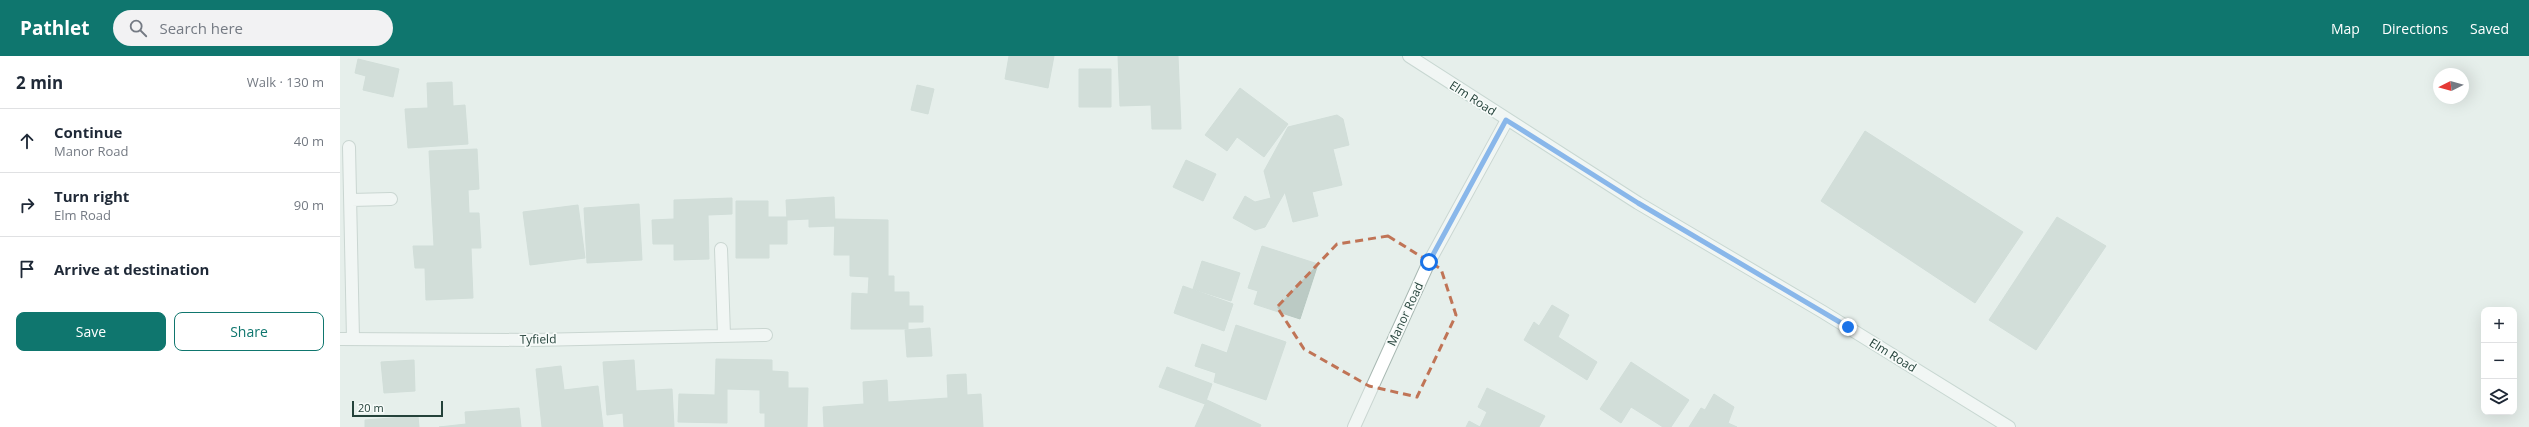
<!DOCTYPE html>
<meta charset="utf-8">
<style>
body{margin:0;font-family:"Open Sans",sans-serif;background:#f2f2f3;color:#1f2937}
.controls{position:absolute;right:12px;bottom:12px;display:grid;overflow:hidden;border-radius:8px;box-shadow:0 4px 16px #0002}
.controls button{width:36px;height:36px;display:grid;place-items:center;padding:0;border:0;border-bottom:1px solid #e0e1e3;background:#fff;color:#1f2937;font:20px sans-serif}
.compass{position:absolute;left:2093px;top:12px;width:36px;height:36px;border-radius:50%;background:#fff;box-shadow:0 4px 16px #0002;rotate:264deg}
.scale{position:absolute;left:12px;bottom:10px;width:91px;box-sizing:border-box;padding-left:4px;border:2px solid #24423a;border-top:0;font-size:11px;line-height:14px;white-space:nowrap;color:#24423a;-webkit-text-stroke:3px #f7fbf9;paint-order:stroke}
.stop{position:absolute;width:12px;height:12px;margin:-9px;border:3px solid #1a73e8;border-radius:50%;background:#fff}
.stop.end{background:#1a73e8;border-color:#fff;box-shadow:0 1px 4px #0008}
.list{margin:0;padding:0;list-style:none}
h2{display:flex;justify-content:space-between;align-items:center;height:52px;margin:0;padding:0 16px;font-size:17px}
h2 small{font-size:13px;font-weight:400;color:#747a83}
.list li{display:grid;grid-template-columns:26px 1fr auto;gap:12px;align-items:center;box-sizing:border-box;height:64px;padding:0 16px;border-top:1px solid #e0e1e3}
.list b{display:block;font-size:15px;white-space:nowrap}
.list p{margin:0;font-size:13px;white-space:nowrap;color:#747a83}
.list em{font-size:13px;font-style:normal;color:#747a83}
.actions{display:flex;gap:8px;padding:12px 16px}
.actions a{flex:1;padding:9px 0;border:1px solid #0f766e;border-radius:8px;text-align:center;font-size:14px;color:#0f766e}
.actions .main{background:#0f766e;color:#fff}
.icon{flex:none;width:22px;height:22px;fill:none;stroke:currentColor;stroke-width:2;stroke-linecap:round;stroke-linejoin:round}
.map{position:relative;flex:none;width:2189px;height:371px;overflow:hidden}
header{display:flex;align-items:center;gap:24px;box-sizing:border-box;height:56px;padding:0 20px;background:#0f766e;color:#fff}
header strong{font-size:19px}
nav{display:flex;gap:22px;margin-inline-start:auto;font-size:14px}
.search{width:280px;height:36px;background:#f2f2f3;display:flex;align-items:center;gap:10px;box-sizing:border-box;padding:0 14px;border-radius:22px;color:#747a83;font-size:15px}
main{display:flex}
aside{flex:1;background:#fff}
.map>svg:first-child{display:block}
</style>
<header>
<strong>Pathlet</strong>
<div class="search"><svg class="icon" aria-label="search" viewBox="0 0 24 24"><circle cx="10" cy="10" r="6"/><path d="M15 15l6 6"/></svg>Search here</div>
<nav><a>Map</a><a>Directions</a><a>Saved</a></nav>
</header>
<main>
<aside>
<h2>2 min<small>Walk · 130 m</small></h2>
<ul class="list">
<li><svg class="icon" aria-label="ahead" viewBox="0 0 24 24"><path d="M12 20V5M6 11l6-6 6 6"/></svg><div><b>Continue</b><p>Manor Road</p></div><em>40 m</em></li>
<li><svg class="icon" aria-label="right" viewBox="0 0 24 24"><path d="M7 20v-9h11M14 6l5 5-5 5"/></svg><div><b>Turn right</b><p>Elm Road</p></div><em>90 m</em></li>
<li><svg class="icon" aria-label="arrive" viewBox="0 0 24 24"><path d="M6 21V4h12l-3 4 3 4H6"/></svg><div><b>Arrive at destination</b></div></li>
</ul>
<div class="actions"><a class="main">Save</a><a>Share</a></div>
</aside>
<div class="map">
<svg width="2189" height="371" viewBox="0 0 2189 371">
<rect width="100%" height="100%" fill="#e6efeb"/>
<!-- building -->
<path fill="#bbcac4" stroke="#b8c9c2" d="M669 0H714L708 32 665 23Z
M778 0H838L841 73H812L811 49 780 50Z
M18 3 59 13 53 41 23 34 26 20 15 17Z
M739 13H771V51H739Z
M112 26 113 50 125 49 128 88 68 92 65 53 88 52 87 27Z
M577 29 594 33 588 58 571 54Z
M900 32 948 68 924 101 897 81 887 95 865 79Z
M997 59 1003 63 1009 89 993 93 1002 129 972 136 978 160 953 166 945 136 925 171 915 174 893 162 905 140 915 146 931 142 924 115 948 71Z
M1525 75 1683 176 1635 247 1481 145Z
M137 93 139 133 128 134 129 157H139L141 192H131L133 242 86 244 85 212H75L73 190H94L89 95Z
M846 104 876 118 863 145 833 131Z
M494 141 495 170 469 171V163L447 164 446 144Z
M392 142V158L368 159 369 203 334 204V188H313L312 164 334 163V144Z
M396 145H428V161H447V188H429V202H396Z
M299 148 302 204 247 207 244 152Z
M238 149 245 202 190 209 183 156Z
M1717 161 1766 190 1696 294 1649 264Z
M495 163 548 164V220H554V236H569V250H583V266H568V273H511L512 237 528 238 529 221 510 220V199H494Z
M922 190 978 208 960 263 914 248 918 235 908 232Z
M862 205 900 217 891 245 853 233Z
M843 230 893 248 884 275 834 257Z
M1212 249 1229 259 1218 281 1257 306 1247 324 1184 284 1194 266 1199 270Z
M896 269 946 286 926 344 874 326 876 317 855 310 862 288 887 297Z
M590 272 592 300 567 301 565 274Z
M376 303 432 304V315L448 316V332H468L467 371H425V357H420V334L387 333V367L338 366 339 338 375 339Z
M74 304 75 335 44 337 41 306Z
M294 304 296 335 332 333 334 371H284L283 357 267 359 263 306Z
M1291 306 1349 344 1331 371H1323L1291 351 1281 367 1260 353Z
M221 310 224 334 258 330 263 371H202L196 313Z
M827 311 872 328 865 348 819 331Z
M626 318 627 339 641 338 643 371H484L483 351 524 348 523 326 547 324 548 346 608 342 607 319Z
M1147 332 1205 360 1199 371H1126L1129 365 1140 371 1147 356 1138 351Z
M1374 338 1394 351 1388 367 1397 371H1349L1361 352 1365 354Z
M867 344 921 369 920 371H855Z
M179 352 181 371H99L126 368 125 356Z
M78 360 79 371H25V364Z"/>
<g fill="none" stroke-linecap="round" stroke-linejoin="round">
<defs>
<path id="street" d="M9 91 13 283
M11 144 51 143
M381 193 384 279
M0 283 194 284 426 279
M1014 371 1089 206 1167 64"/>
<path id="secondary" d="M1069 0 1298 147 1483 256 1669 371"/>
</defs>
<!-- street casing -->
<use href="#street" stroke="#a8b8b2" stroke-width="14"/>
<!-- secondary casing -->
<use href="#secondary" stroke="#a4bbb3" stroke-width="14"/>
<!-- street -->
<use href="#street" stroke="#fff" stroke-width="12"/>
<!-- secondary -->
<use href="#secondary" stroke="#fff" stroke-width="12"/>
</g>
<g fill="none" stroke-linecap="round" stroke-linejoin="round">
<!-- route -->
<path stroke="#1a73e8" stroke-width="5" d="M1089 206 1166 64 1298 147 1508 271"/>
</g>
<!-- marked area -->
<path d="M0 0H2189V371H0ZM1048 180 1101 213 1116 259 1077 341 1029 330 964 293 937 251 997 188Z" fill="#e6efeb" fill-opacity=".55" fill-rule="evenodd"/>
<path fill="none" stroke="#c07456" stroke-width="3" stroke-dasharray="8 5" stroke-linejoin="round" d="M1048 180 1101 213 1116 259 1077 341 1029 330 964 293 937 251 997 188Z"/>
<g text-anchor="middle" dominant-baseline="central" stroke-width="3.5" stroke-linejoin="round" paint-order="stroke">
<!-- street labels -->
<g font-size="12" fill="#24423a" stroke="#f7fbf9">
<text transform="translate(1133 42) rotate(33)">Elm Road</text>
<text transform="translate(1065 258) rotate(-65)">Manor Road</text>
<text transform="translate(198 283) rotate(-1)">Tyfield</text>
<text transform="translate(1553 299) rotate(32)">Elm Road</text>
</g>
</g>
</svg>
<div class="controls">
<button>+</button>
<button>−</button>
<button><svg class="icon" aria-label="layers" viewBox="0 0 24 24"><path d="M12 4l9 5-9 5-9-5zM3 14l9 5 9-5"/></svg></button>
</div>
<svg class="compass" viewBox="-18 -18 36 36"><path d="M0-13l5 13h-10z" fill="#e53935"/><path d="M0 13l5-13h-10z" fill="#747a83"/></svg>
<div class="scale">20 m</div>
<div class="stop" style="left:1089px;top:206px"></div>
<div class="stop end" style="left:1508px;top:271px"></div>
</div>
</main>
